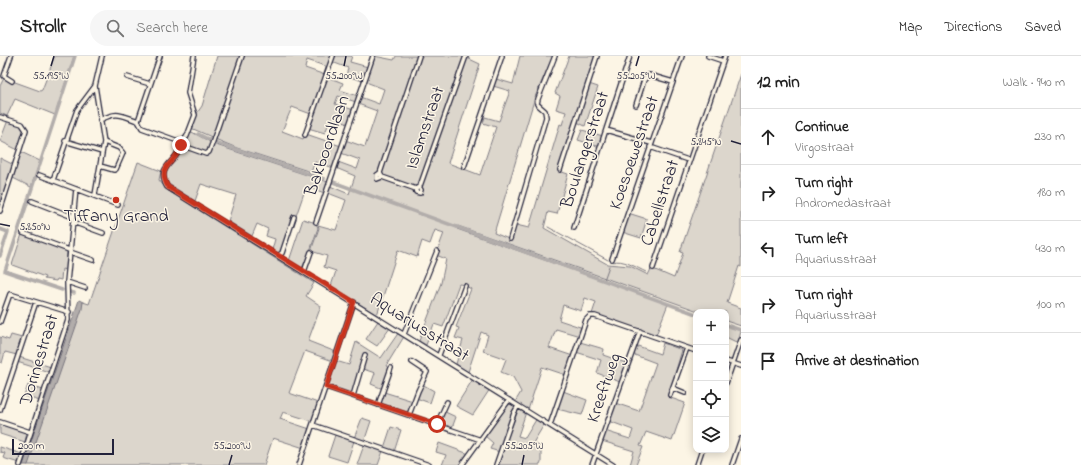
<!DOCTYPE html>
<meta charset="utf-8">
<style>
body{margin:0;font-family:"Indie Flower",sans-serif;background:#f6f6f6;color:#222}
.controls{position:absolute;right:12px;bottom:12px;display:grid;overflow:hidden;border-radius:8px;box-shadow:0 2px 10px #0003}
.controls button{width:36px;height:36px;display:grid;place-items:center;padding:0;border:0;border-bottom:1px solid #e0e0e0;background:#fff;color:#222;font:20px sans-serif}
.scale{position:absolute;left:12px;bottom:10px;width:102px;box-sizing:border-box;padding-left:4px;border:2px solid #22223b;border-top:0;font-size:11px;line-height:14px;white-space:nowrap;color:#22223b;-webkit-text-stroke:3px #fcf5e5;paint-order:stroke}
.stop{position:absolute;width:12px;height:12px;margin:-9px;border:3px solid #c8321e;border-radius:50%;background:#fff}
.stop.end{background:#c8321e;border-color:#fff;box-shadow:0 1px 4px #0008}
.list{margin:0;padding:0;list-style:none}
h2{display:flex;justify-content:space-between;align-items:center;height:52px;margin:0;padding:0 16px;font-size:17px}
h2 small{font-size:13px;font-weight:400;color:#767676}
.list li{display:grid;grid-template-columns:26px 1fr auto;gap:12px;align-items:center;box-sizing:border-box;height:56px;padding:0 16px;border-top:1px solid #e0e0e0}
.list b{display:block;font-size:15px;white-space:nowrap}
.list p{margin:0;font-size:13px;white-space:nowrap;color:#767676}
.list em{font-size:13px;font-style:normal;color:#767676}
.icon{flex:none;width:22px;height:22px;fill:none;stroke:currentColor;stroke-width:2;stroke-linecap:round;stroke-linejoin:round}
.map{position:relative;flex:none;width:741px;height:409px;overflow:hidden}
header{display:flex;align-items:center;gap:24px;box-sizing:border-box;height:56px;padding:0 20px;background:#fff;border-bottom:1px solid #e0e0e0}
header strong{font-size:19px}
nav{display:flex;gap:22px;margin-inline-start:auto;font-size:14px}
.search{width:280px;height:36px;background:#f6f6f6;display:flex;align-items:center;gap:10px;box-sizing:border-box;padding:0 14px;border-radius:22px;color:#767676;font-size:15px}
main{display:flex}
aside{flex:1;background:#fff}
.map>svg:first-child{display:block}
</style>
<header>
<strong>Strollr</strong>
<div class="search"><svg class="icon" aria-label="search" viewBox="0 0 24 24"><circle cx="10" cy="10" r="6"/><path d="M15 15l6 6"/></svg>Search here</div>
<nav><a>Map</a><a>Directions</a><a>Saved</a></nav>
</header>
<main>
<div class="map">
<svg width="741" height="409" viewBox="0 0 741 409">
<rect width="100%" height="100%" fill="#fcf5e5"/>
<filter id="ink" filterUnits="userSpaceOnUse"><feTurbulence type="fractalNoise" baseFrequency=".025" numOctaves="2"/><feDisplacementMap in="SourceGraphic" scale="8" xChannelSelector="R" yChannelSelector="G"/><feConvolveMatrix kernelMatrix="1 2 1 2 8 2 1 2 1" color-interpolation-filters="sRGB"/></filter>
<g filter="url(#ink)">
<!-- green -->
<path fill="#dcd6cc" stroke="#7f7c84" d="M55 0H74L55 59 15 43 7 60 0 57V30L4 22 40 35 42 34Z
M217 0H241L214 82 191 72 197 57 202 50Z
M243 0H331L328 11 307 4 305 12 325 19 311 58 292 51 282 75 303 83 306 78 341 90 334 112 315 106 311 116 237 92 215 83Z
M334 0H352L350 6 368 11 363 25 346 20 348 12 332 6Z
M374 0 394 4 396 0H463L480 8 448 107 480 119 496 71 483 67 485 61 499 65 510 35 493 30 496 23 513 28 520 0H553L535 41 494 177 511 184 516 169 529 172 560 68 562 69 566 56 556 53 560 40 555 37 569 0H595L559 115 568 118 557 158 548 156 544 172 607 208 630 210 648 219 651 213H653L674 222 683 197 680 196 741 18V211L739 210 727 247 741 252V270L726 265V256H701L458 170 457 173 668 248 656 279 592 258 596 246 585 242 581 255 563 249 559 264 583 272 580 280 556 273 549 292 573 300 566 319 542 311 528 354 515 346 521 336 513 321 501 316 506 303 483 295 488 279 481 276 468 316 456 308 463 284 455 282 459 272 456 271 471 233 466 230V229L459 228 443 271 434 268 426 289 419 285 441 227 446 203 436 199 444 177 435 174 430 188 422 185 417 201 398 194 377 259 331 230 336 215 324 211 327 200 311 195 319 172 318 169 336 174 346 144 328 137 330 130 349 138 355 120 336 112 338 106 357 113 360 104 341 97 345 84 365 91 377 55 358 48 360 41 379 48 384 33 366 26Z
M327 21 343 27 340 34 358 40 356 46 338 40 335 48 354 54 349 68 331 62 325 77 308 72Z
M589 28 598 31 585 70 577 66Z
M8 64 21 70 24 74 18 94 0 85Z
M582 74 603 80 600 91 578 84Z
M190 75 212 87 207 97 184 89Z
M213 88 328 126 325 137 306 131 296 160H292L281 196 278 198 272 194 275 183 266 180 268 173 257 168 252 180 228 165 236 139 201 128 195 145 167 127C160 115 178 100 185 90L206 99Z
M21 96 40 105 31 131 13 122Z
M0 102 14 109 0 149Z
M138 106 161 115 159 124 167 134 314 227 306 240 321 250 308 285 336 296 333 305 305 295 289 337 318 347 312 365 283 356 280 363 310 373 304 392 273 382 264 409H27L83 246 89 248Z
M628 157 647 163 641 182 622 176Z
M303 163 316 167 318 172 310 195 302 212 289 205Z
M22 178 67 195 66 214 62 213 61 224 57 223 56 225 44 223 45 221 12 209Z
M378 265 390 272 377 290 366 283Z
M726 269 741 275 738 287 726 281Z
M399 276 405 279 386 310 390 312 383 333 371 328 375 317 363 313 367 300 365 299 352 338 329 330 328 327 336 305 349 309 356 286 381 302Z
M11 279 22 282 17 299 5 296 2 307 0 306V281L9 284Z
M580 286 604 293 603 299 626 307 620 326 597 317 601 304 576 296Z
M663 287 682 294 668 341 685 347 672 385 646 376 640 390 643 391 636 409H630L634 395 602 385 605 375 630 383 633 374 609 365 615 347 639 355 656 307 632 298 635 289 660 298Z
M19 301 51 311 49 316 17 306Z
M473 323 490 333 473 359 456 350Z
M422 328 434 335 430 347 416 342Z
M28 329 43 334 40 345 24 340Z
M563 335 587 344 582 359 557 353Z
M384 336 413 345 408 358 380 348Z
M511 347 516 351 500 396 490 393 493 387 485 380 508 349Z
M519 352 526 356 518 380 525 382 537 362 545 367 533 387 541 391V407L540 409H497Z
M443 355 456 361 452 372 438 367Z
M362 362 371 365 364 386 354 382Z
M0 367 27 377 25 386 0 378Z
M391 371 401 374 394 396 384 392Z
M335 379 354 385 347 406 328 400Z
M439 387 469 398 460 409H442L446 399 436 396Z
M364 389 383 395 378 409H357Z
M0 391 22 398 19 407 3 402 5 397 0 396Z"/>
<!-- water -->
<path fill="#b2adab" stroke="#78757e" d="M79 244 83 246 82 253 28 409H23Z"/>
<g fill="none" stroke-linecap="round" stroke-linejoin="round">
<!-- stream -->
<path stroke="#78757e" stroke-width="1" d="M548 171 608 204
M613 206C622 202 637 212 646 216
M604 224 609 210"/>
<!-- canal -->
<path stroke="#b2adab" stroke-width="3.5" d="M198 78 214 86 324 123
M333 126 696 258
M0 173 8 176 0 200
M62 234 5 215 75 0
M70 236 74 237
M726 269 741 274"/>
<defs>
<path id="street" d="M11 0 4 20 12 25
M194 0 188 37 195 59 187 80 181 89 206 98 209 96 212 88 242 0
M419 0 380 117 382 121 416 133 420 130 466 0
M708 0 723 5
M127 21 150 28
M636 49 644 24 649 19 673 26
M0 61 22 68 26 74 0 155
M100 64C118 55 120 59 138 65L142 72 178 85 181 89C178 107 155 109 167 131L613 409
M138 65 160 0
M606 74 651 87
M305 79 333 0
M65 85 102 96
M650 91 688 104
M100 110 114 114 116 113 123 97 119 92 104 86
M464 111 502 0
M560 114 597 0
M380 117 377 119V123L382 121
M39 119 118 149
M53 124 77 54 95 30
M415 133 416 136 420 137 421 134 419 131
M95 139 104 86 95 30 102 0
M32 145 73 161
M73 166 103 177
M316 166 373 0
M574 172 630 0
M23 177 69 194
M510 183 546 61 545 55 537 48 538 43 555 0
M70 196 93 204
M278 200 282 197 294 161
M612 203 682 0
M653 212 725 0
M304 216 311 196
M67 226 85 232
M0 266 10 238 69 256
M404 278 437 195
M439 299 465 230
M726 305 741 310
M726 327 741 284
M326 331 481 384
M673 332 685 337
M670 339 687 292
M353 340 365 299
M378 349 391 312
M0 354 36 246
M409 359 418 335 427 316 412 306
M0 366 30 376
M437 368 447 346
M313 369 429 409
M550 369 586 264 590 260H595L696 295
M20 409 68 264 67 226 76 133
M299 409 354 246
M462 409 509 344
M496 409 514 357 518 350
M592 409 640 275
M697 409 702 394
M732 409 741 383"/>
</defs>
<!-- street casing -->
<use href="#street" stroke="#22223b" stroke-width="6"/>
<!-- street -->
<use href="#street" stroke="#fcf5e5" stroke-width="3.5"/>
</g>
</g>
<g fill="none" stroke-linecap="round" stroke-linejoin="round" filter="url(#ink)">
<!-- route -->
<path stroke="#c8321e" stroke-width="5" d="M181 89C178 107 155 109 168 131L354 246 326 331 437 368"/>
</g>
<!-- ticks -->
<path fill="none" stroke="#22223b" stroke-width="1.5" d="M51 10 54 0M344 10 346 0M636 10 639 0M731 85 741 88M0 168 10 170M229 409 232 399M522 409 524 399"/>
<!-- markers -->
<circle fill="#c8321e" stroke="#fcf5e5" stroke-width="1.5" cx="116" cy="144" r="4"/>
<g text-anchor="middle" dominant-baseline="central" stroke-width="3" stroke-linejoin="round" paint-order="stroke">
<!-- street labels -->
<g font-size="18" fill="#22223b" stroke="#fcf5e5">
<text transform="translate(426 72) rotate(-71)">Islamstraat</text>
<text transform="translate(328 90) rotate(-71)">Bakboordlaan</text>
<text transform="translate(586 94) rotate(-72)">Boulangerstraat</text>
<text transform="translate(635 97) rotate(-71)">Koesoewestraat</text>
<text transform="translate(661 147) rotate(-72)">Cabellstraat</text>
<text transform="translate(419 272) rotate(32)">Aquariusstraat</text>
<text transform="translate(40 304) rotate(-73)">Dorinestraat</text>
<text transform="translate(605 332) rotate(-71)">Kreeftweg</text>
</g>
<!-- poi labels -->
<g font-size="18" fill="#22223b" stroke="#fcf5e5">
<text x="116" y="161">Tiffany Grand</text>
</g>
</g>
<g font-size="10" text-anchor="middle" fill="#22223b" stroke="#fcf5e5" stroke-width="3" stroke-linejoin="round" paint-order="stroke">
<text x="51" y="23">55.195°W</text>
<text x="344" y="23">55.200°W</text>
<text x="636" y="23">55.205°W</text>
<text x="706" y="89">5.845°N</text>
<text x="35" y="174">5.850°N</text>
<text x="232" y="393">55.200°W</text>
<text x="524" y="393">55.205°W</text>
</g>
</svg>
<div class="controls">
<button>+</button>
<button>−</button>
<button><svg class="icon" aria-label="locate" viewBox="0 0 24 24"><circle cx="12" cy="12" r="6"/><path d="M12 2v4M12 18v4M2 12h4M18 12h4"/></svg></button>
<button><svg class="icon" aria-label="layers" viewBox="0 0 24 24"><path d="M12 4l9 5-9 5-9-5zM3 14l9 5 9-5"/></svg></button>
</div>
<div class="scale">200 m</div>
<div class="stop" style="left:437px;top:368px"></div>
<div class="stop end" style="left:181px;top:89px"></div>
</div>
<aside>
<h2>12 min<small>Walk · 940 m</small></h2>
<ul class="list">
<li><svg class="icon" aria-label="ahead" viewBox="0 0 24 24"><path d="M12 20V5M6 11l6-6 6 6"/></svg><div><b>Continue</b><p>Virgostraat</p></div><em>230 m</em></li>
<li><svg class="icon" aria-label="right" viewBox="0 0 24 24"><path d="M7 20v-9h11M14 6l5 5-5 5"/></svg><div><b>Turn right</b><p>Andromedastraat</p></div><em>180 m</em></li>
<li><svg class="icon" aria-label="left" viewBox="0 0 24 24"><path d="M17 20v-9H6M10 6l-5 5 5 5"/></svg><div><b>Turn left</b><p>Aquariusstraat</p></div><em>430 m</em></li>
<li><svg class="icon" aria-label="right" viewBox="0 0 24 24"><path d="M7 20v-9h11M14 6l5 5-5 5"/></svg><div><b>Turn right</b><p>Aquariusstraat</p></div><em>100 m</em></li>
<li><svg class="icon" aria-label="arrive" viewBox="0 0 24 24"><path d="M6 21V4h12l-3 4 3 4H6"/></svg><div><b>Arrive at destination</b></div></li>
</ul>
</aside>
</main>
